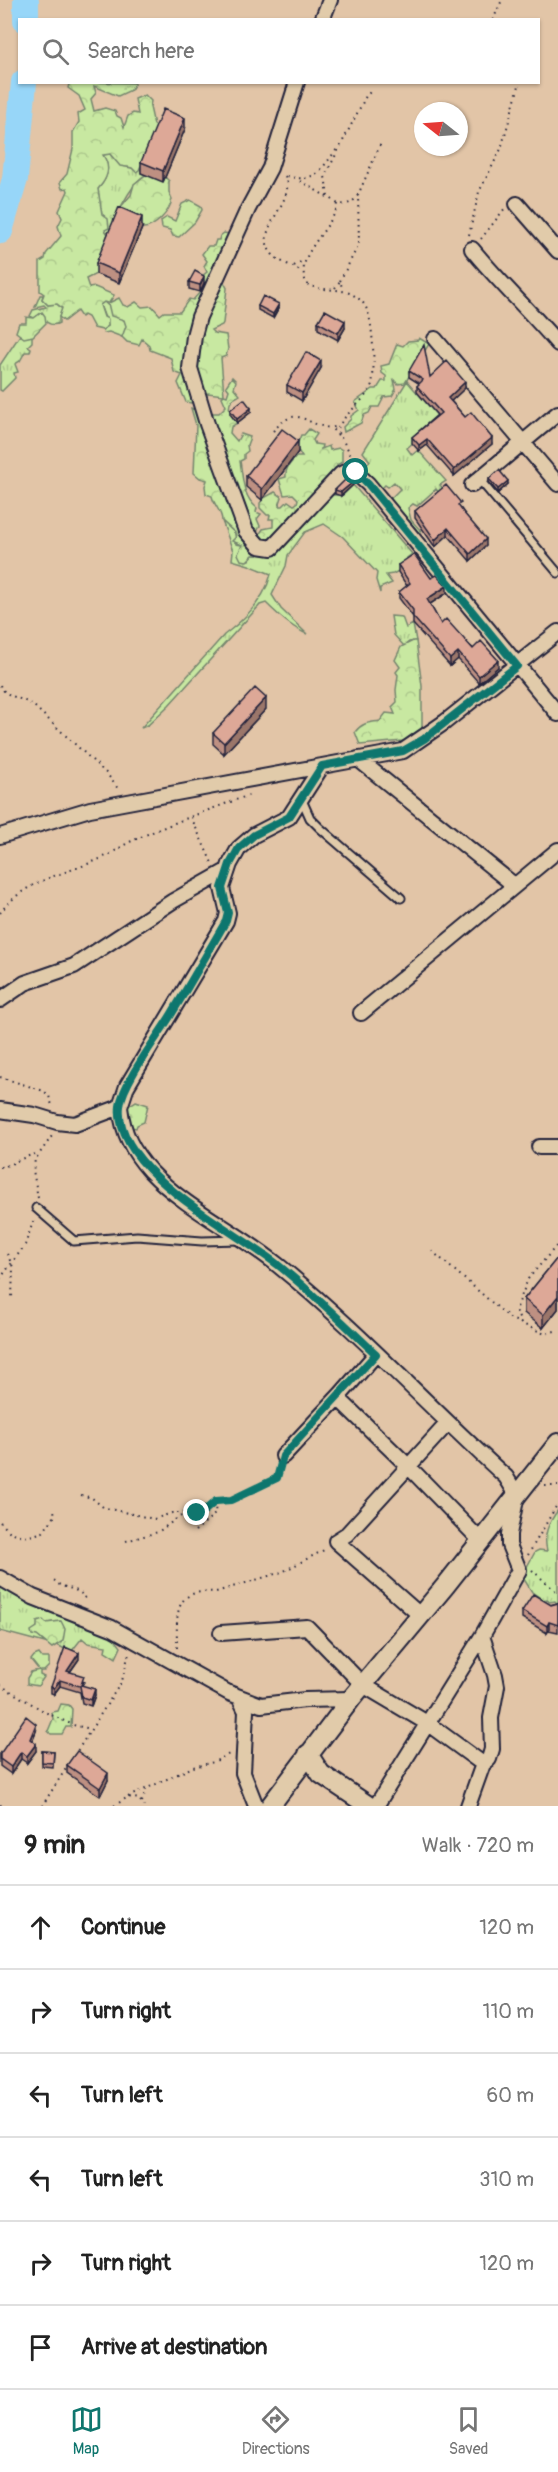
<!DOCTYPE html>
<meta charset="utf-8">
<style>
body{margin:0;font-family:Pangolin,sans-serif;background:#f6f6f6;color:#222}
.compass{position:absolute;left:414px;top:102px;width:54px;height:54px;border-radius:50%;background:#fff;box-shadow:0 2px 4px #0004;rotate:287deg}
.stop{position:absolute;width:18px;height:18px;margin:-14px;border:4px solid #0f766e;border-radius:50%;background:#fff}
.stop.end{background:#0f766e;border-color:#fff;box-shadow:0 2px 6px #0008}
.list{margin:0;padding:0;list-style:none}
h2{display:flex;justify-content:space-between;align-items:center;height:78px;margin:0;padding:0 24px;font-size:26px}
h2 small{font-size:20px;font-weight:400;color:#767676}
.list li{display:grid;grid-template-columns:39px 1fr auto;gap:18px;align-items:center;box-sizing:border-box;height:84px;padding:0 24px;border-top:2px solid #e0e0e0}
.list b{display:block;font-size:22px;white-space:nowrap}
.list em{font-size:20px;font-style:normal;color:#767676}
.icon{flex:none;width:33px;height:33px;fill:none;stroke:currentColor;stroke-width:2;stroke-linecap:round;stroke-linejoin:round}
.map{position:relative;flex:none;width:558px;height:1806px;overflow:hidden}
.search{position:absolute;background:#fff;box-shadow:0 2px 4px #0004;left:18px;right:18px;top:18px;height:66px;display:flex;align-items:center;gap:15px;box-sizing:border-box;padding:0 21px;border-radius:0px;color:#767676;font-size:22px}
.sheet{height:582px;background:#fff}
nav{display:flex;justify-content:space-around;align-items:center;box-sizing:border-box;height:84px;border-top:2px solid #e0e0e0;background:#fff;font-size:16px;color:#767676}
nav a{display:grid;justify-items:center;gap:3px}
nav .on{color:#0f766e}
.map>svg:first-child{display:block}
</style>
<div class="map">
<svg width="558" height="1806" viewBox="0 0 558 1806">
<defs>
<pattern id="grass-tufts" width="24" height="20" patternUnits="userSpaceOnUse" patternTransform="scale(1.5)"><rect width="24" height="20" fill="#c8e8a1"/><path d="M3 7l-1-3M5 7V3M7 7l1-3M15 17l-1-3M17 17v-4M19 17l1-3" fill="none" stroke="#acc78c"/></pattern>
<pattern id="forest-crowns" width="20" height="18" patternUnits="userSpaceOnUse" patternTransform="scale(1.5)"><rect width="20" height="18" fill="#c8e8a1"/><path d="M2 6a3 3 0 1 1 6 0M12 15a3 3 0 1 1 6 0" fill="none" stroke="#acc78c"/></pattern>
</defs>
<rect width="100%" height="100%" fill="#e2c5a7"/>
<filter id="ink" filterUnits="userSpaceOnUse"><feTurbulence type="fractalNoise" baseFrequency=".0167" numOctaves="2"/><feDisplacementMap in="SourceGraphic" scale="12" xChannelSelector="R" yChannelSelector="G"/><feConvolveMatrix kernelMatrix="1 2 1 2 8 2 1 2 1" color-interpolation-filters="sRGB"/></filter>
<g filter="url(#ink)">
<!-- grass -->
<path fill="url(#grass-tufts)" stroke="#75856e" stroke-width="1.5" d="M110 154 116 161 134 169 141 164V173L146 175C131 181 113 223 106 240L105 217 101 214 98 189C107 179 112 167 102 155Z
M40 295H43L42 299 48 305 57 304 63 310 59 317V323C50 328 45 320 37 316L34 318 30 316 33 310 46 307 44 305 35 307Z
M104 302 124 320 127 326 122 337 109 332 104 333 102 330 108 326 100 305Z
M20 335 32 336V342L28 346 31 348 30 352H25L20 361 15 364 18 372 14 373 15 378 2 391 0 390V365Z
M407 381 440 419 407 448 412 455 418 450 446 481 440 485 446 492 442 496 436 489 417 506 413 504 408 508 411 520 421 531 419 533 390 499 400 489 394 482 388 487 385 485 381 489 363 468 370 461 363 452Z
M353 485 412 554 407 558 411 564 393 574 386 575 392 583 380 588V593L376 580 377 573 343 537 324 524 305 532 288 555 286 566 272 595 281 609 307 634C294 629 276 613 266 603L260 605 169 705 148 725 141 728 224 635C244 620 265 599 271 574L249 565 232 560 233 551 222 521 235 533 236 544 242 545V560H249L253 555H258L331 492 334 495H343Z
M391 616 402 617 406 628 413 624 416 641 409 642 404 646 394 635Z
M558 1510V1605L555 1601 549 1602 547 1599 543 1600 532 1592 522 1576 535 1552 539 1550 547 1551C543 1534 548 1524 558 1510Z
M0 1584 49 1610 107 1629 121 1647 116 1658 105 1651 106 1646 88 1643 82 1638 71 1652 57 1645 62 1641 60 1621 46 1623 37 1627 38 1636 45 1643 0 1631Z"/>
<!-- forest -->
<path fill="url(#forest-crowns)" stroke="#75856e" stroke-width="1.5" d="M74 82 135 83 131 90 118 96 94 86 96 93 91 99 94 111 105 108 115 111 117 116 121 118 124 127 128 116 133 113 138 114 135 99 145 95 151 101 150 107 154 125 158 126 139 170 136 172 132 168 120 166 110 154 103 155C112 168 107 179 98 189L102 214 108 219 109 228 105 230 108 234 106 240 96 274 86 279 89 288 95 287 114 295 109 303 119 298 123 305 128 307 136 302 142 307 152 306 160 315 164 312H180L189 299 193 300 200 292 203 293 207 285 197 280 207 272 204 266 207 261 202 254 208 246H214L216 240H219L220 236 224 233 230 234 224 282 227 288 223 323 222 325 211 330 214 333 226 335 228 349 226 356 221 358 224 395 227 396 229 390 226 386 232 377 236 381 234 388 240 395C237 397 234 398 232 400 226 407 232 417 237 423L231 427 230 433 237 441 241 434 250 437 247 445 248 451 244 454V459L240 461C243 477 242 496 257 508L256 512 261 514 257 519 260 526 256 534 259 535 263 529 273 527V519H269L270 515H267L260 508V503L264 498 275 492 282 497 279 506H283L288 501 294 505 297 503 298 499 293 494 284 495 279 479 286 477C285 468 290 464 296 457H302L296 447 301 435H304L309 429 317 434 313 440 315 444 322 445 321 449 329 446 330 450 339 448 342 450V462L337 465 341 472 258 555H253L247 561 241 560 238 554 242 545 232 541 236 537 235 533 222 521C222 511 214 506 212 496L206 494 205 486 207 480 200 478 194 473 196 425 191 408 208 413H219L226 406 222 397 224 395 208 393 197 404 186 402 178 383 182 375 174 372 171 358 150 350 149 345 142 339 139 345 127 342 122 337 126 326 124 320 111 316 108 303 104 302 100 305 104 317 108 319V326L102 330 94 328 88 317 84 315 81 317 77 311 64 321 59 317 62 308 57 304 48 305 42 299 44 294 40 291V262L45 259 46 254 61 236 58 226 62 218 59 211 68 191 67 188 62 189 60 182 67 174 73 149V132L79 122 78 114 85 110 79 96 68 88 69 84Z
M148 173 162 174 169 181V192L172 199C170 212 154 229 142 228L119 209 131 195 134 184Z
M190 200 201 206 202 210 195 222 179 237 173 236 170 230 162 228 161 221 167 217 175 221 182 204Z
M42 312 45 316 46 323 33 336 24 338 16 332 19 323H26V317L34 318Z
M419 338 429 344 405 383 398 384 394 380 396 389 392 396 384 397 379 407H372L369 413 364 415 361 423 344 432 343 427 351 419V416L359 410 355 402 373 389H377L382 381H386V376L382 373 381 366 389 364 397 344 403 346 408 341 418 340Z
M413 641H416L422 686V734L403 741 360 745 355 732C363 722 369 723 380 721L386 713 395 714 392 707 397 702 396 690 398 675 396 672 400 667 395 660 401 647Z
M136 1101 148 1105 144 1122 137 1125 136 1128 131 1127 130 1129 125 1108Z
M43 1620 46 1623 61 1621 65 1629 63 1641 52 1648 37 1636 32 1635 31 1631 37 1627V1622Z
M39 1654 42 1658H49V1666L44 1671H40V1675L44 1677 38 1686 27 1684V1678L31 1672 39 1670 31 1660 34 1656Z
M61 1704 69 1705 72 1709 71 1727H66L62 1734H51L48 1731 53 1719 52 1712 58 1711Z"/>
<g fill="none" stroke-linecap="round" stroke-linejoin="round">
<!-- river -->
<path stroke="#97d6f8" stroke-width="26" d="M26 0V20
M0 231 15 179 24 82"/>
<defs>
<path id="lane" d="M479 479 558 573
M302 800 310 818 320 828 401 898
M36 1208 74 1241 137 1236 202 1241 239 1240"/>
<path id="street" d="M322 20 330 0
M297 82 270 168 248 209 199 317 194 336 190 368 207 424 246 531 259 546 272 548 341 474 349 470 356 473 368 484 558 714
M517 204 558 251
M472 249C499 282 530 311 558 344
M435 339 558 484
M472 485 558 413
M358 759 514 885
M0 836 90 809 403 751 445 722 558 632
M0 1000 25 983 74 966 173 901 228 870
M361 1013 558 850
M120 1107 127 1086 226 921 228 913 222 888 230 864 239 848 254 835 289 817 322 766
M0 1110 34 1115 57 1122 75 1124 120 1107C123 1133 132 1151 150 1171 187 1210 238 1232 279 1266 359 1331 430 1408 506 1477L517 1495 509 1534V1545L519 1570 482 1636 376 1806
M539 1147H558
M376 1354 341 1394V1401L409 1467 481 1541
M283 1456 341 1394
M0 1578 33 1597 112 1628 229 1693 261 1705 305 1700 351 1699
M421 1616 336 1541 347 1534 447 1424
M221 1633 307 1627 363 1685 427 1723 483 1764
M239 1697 246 1711 243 1773 256 1806
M468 1806 483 1764 489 1759 492 1749 491 1718 497 1686 495 1675 482 1636"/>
<path id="secondary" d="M308 1754 321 1774 369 1806
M270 1806 351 1699 446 1585 558 1443"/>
</defs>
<!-- lane casing -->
<use href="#lane" stroke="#22223b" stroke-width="11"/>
<!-- street casing -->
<use href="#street" stroke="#22223b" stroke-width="18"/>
<!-- secondary casing -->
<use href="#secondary" stroke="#22223b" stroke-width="22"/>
<!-- path -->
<path stroke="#22223b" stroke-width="2" stroke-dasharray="1.5 4.5" stroke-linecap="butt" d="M493 20 502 0
M285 176C298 202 250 230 273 255 280 263 293 265 301 272
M287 176C316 184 321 169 337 149
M300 181 329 198
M358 195C353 203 348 205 338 204L328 196 325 176 366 96 372 90
M338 204C331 232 292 256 307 284 323 293 340 286 355 296 360 299 365 304 367 310 373 321 376 376 371 387 363 404 343 413 337 431L349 451 350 456
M469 235 479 192 501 149 520 82
M481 239 505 208
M294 266 304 260
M340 281 359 244 358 195 381 143
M335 288 340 281 343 290
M273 431C299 403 301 424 331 428
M338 435 331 428 338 426
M0 685C5 698 23 697 35 707L107 774 119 790
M191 817 212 863
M0 913C28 876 69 875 108 855 116 851 123 845 132 841 171 823 212 809 252 794
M0 1077 44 1091 49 1096 52 1105
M0 1167C14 1165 24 1155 38 1154
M38 1198 33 1170 35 1160 52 1136
M432 1251 511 1319 545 1334 558 1330
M7 1254 13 1267 12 1298
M0 1279 25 1245 34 1219
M521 1324 516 1310 528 1279 558 1244
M545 1486H558
M81 1495 92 1498 103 1507 110 1509 154 1519 172 1513H197L213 1505 216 1501C235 1501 276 1486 281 1468
M0 1522 10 1532 27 1537 43 1532 55 1516 54 1510
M195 1531 215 1514 216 1501
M126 1541 158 1532 179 1517 187 1514
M528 1555 558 1503
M532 1570 558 1593
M54 1580C62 1590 73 1585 85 1597L81 1600
M177 1648C177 1615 172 1588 216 1592L282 1572 324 1550
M0 1685 47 1713 73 1725 91 1729
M128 1797 193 1767 214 1762 229 1754
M142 1802 146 1790
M0 1805 3 1806
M42 1806 122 1681 129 1653
M114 1806 128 1797 139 1799 144 1806"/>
<!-- lane -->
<use href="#lane" stroke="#e1cbaa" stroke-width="7"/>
<!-- street -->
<use href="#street" stroke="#e1cbaa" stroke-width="14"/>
<!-- secondary -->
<use href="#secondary" stroke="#e1cbaa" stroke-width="18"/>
</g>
<!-- wall -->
<path fill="#be9082" stroke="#22223b" stroke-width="1.5" d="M185 129 163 182 141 173V162Z
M142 228 119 283 96 274V263Z
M189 282 204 283 200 292 189 289Z
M258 306 279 307 273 318 258 310Z
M318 322 345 328 338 340 318 329Z
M321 368 302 401 287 392V385Z
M409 371 465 388 451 401 465 417 492 444 454 476 427 445 419 451 412 443V437L437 415 417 392V386L420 384 409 377Z
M230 410 251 412 237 423 230 414Z
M298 452 262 500 246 487V476Z
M489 479 508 484 498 493 489 482Z
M353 485 341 496 335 494V490Z
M461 509 486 546 470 561 448 535 435 547 415 518V511Z
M398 565 431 578 447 593 430 604 441 624 498 667 479 683 458 659 450 666 413 624V617L399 598V592L407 586 398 572Z
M266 709 224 754 213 744V733Z
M558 1257V1309L543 1328 524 1313V1299Z
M558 1603V1632L549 1630 547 1633 522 1618V1611Z
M79 1659 70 1672 84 1682 82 1685 95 1695 91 1706 82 1703 80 1692 60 1686 54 1694 51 1693V1687Z
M36 1731 32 1741 36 1751 27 1763 21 1759 11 1774 0 1766V1754Z
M42 1751 54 1752 53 1767 42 1766Z
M67 1765 108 1780 100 1796 67 1773Z"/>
<!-- shaded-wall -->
<path fill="#9b766a" stroke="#22223b" stroke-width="1.5" d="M185 118V129L163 182V171Z
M142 217V228L119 283V273Z
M204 276V283L200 292V285Z
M279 304V307L273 318V314Z
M345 321V328L338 340V333Z
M321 361V368L302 401V393Z
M465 382V388L448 404V398Z
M251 408V412L237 423V419Z
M492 438V444L454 476V470Z
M427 439V445L419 451V445Z
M298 441V452L262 500V489Z
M508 481V484L498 493V489Z
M353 482V485L341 496V492Z
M448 528V535L435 547V540Z
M486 539V546L470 561V554Z
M447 586V593L427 606V599Z
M458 652V659L450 666V659Z
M498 660V667L479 683V676Z
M266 698V709L224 754V743Z
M558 1296V1309L543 1328V1315Z
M549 1622V1630L547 1633V1626Z
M79 1653V1659L67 1676V1671Z
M60 1680V1686L54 1694V1688Z
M95 1689V1695L91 1706V1700Z
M36 1724V1731L30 1746V1739Z
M36 1744V1751L27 1763V1756Z
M21 1752V1759L11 1774V1767Z
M108 1773V1780L100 1796V1788Z"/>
<!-- building -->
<path fill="#dda897" stroke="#22223b" stroke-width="1.5" d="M163 109 185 118 163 171 141 162Z
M119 207 142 217 119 273 96 263Z
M195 271 204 276 200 285 189 282Z
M263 296 279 304 273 314 258 306Z
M325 310 345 321 338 333 318 322Z
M424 345 430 377 447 361 465 382 448 398 465 417 471 412 492 438 454 470 427 439 419 445 412 437 441 413 417 386 423 380 409 371Z
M306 352 321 361 302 393 287 385Z
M244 399 251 408 237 419 230 410Z
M282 429 298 441 262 489 246 476Z
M499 470 508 481 498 489 489 479Z
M348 477 353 482 341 492 335 490Z
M446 485 461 503 458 505 463 512 486 539 470 554 448 528 435 540 415 511Z
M414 554 431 578 437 575 447 586 427 599 441 624 446 619 473 649 481 641 498 660 479 676 458 652 450 659 413 617V610L399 592 410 583 398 565Z
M255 688 266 698 224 743 213 733Z
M558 1257V1296L543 1315 524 1299Z
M533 1594 551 1605 558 1603V1625L549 1622 547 1626 522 1611Z
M65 1647 79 1653 67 1671 84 1676 81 1685 95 1689 91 1700 82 1697 80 1686 60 1680 54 1688 51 1687Z
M26 1716 36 1724 30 1739 36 1744 27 1756 21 1752 11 1767 0 1759V1754Z
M42 1751 54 1752 53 1763 42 1762Z
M77 1751 108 1773 100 1788 67 1765Z"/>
</g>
<g fill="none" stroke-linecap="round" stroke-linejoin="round" filter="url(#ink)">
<!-- route -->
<path stroke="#0f766e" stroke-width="8" d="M197 1513 204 1511 216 1501 231 1500 277 1478 283 1456 376 1354C344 1324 313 1293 278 1265 236 1231 113 1171 120 1106 123 1082 157 1038 171 1015 190 984 208 952 226 921L228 913 222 888 230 864 239 848 254 835 289 817 322 766 403 751 424 739 517 666 368 484 356 472"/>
</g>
</svg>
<svg class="compass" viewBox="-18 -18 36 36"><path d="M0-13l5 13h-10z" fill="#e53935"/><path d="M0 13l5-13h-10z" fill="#767676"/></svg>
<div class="stop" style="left:356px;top:472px"></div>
<div class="stop end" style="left:197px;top:1513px"></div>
<div class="search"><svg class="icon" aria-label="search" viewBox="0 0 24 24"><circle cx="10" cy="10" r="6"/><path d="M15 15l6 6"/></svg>Search here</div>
</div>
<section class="sheet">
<h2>9 min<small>Walk · 720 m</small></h2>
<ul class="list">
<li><svg class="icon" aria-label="ahead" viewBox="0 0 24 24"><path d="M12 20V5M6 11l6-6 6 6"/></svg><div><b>Continue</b></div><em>120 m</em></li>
<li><svg class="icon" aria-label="right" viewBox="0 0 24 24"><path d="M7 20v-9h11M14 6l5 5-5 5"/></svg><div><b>Turn right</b></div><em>110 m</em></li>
<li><svg class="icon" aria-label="left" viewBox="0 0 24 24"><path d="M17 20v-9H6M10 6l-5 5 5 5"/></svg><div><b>Turn left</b></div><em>60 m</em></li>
<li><svg class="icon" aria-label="left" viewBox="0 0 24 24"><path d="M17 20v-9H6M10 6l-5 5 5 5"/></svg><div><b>Turn left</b></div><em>310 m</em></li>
<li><svg class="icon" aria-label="right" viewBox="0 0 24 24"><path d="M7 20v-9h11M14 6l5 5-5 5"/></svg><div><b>Turn right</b></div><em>120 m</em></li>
<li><svg class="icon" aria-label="arrive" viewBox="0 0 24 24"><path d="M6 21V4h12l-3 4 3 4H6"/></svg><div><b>Arrive at destination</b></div></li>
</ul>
</section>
<nav>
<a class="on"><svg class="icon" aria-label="map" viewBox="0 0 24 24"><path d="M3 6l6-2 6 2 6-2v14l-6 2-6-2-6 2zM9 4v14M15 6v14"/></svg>Map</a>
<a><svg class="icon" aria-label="directions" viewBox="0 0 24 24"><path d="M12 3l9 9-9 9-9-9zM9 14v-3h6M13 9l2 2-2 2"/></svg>Directions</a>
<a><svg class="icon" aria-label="saved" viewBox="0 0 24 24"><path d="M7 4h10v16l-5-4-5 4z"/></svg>Saved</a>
</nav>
